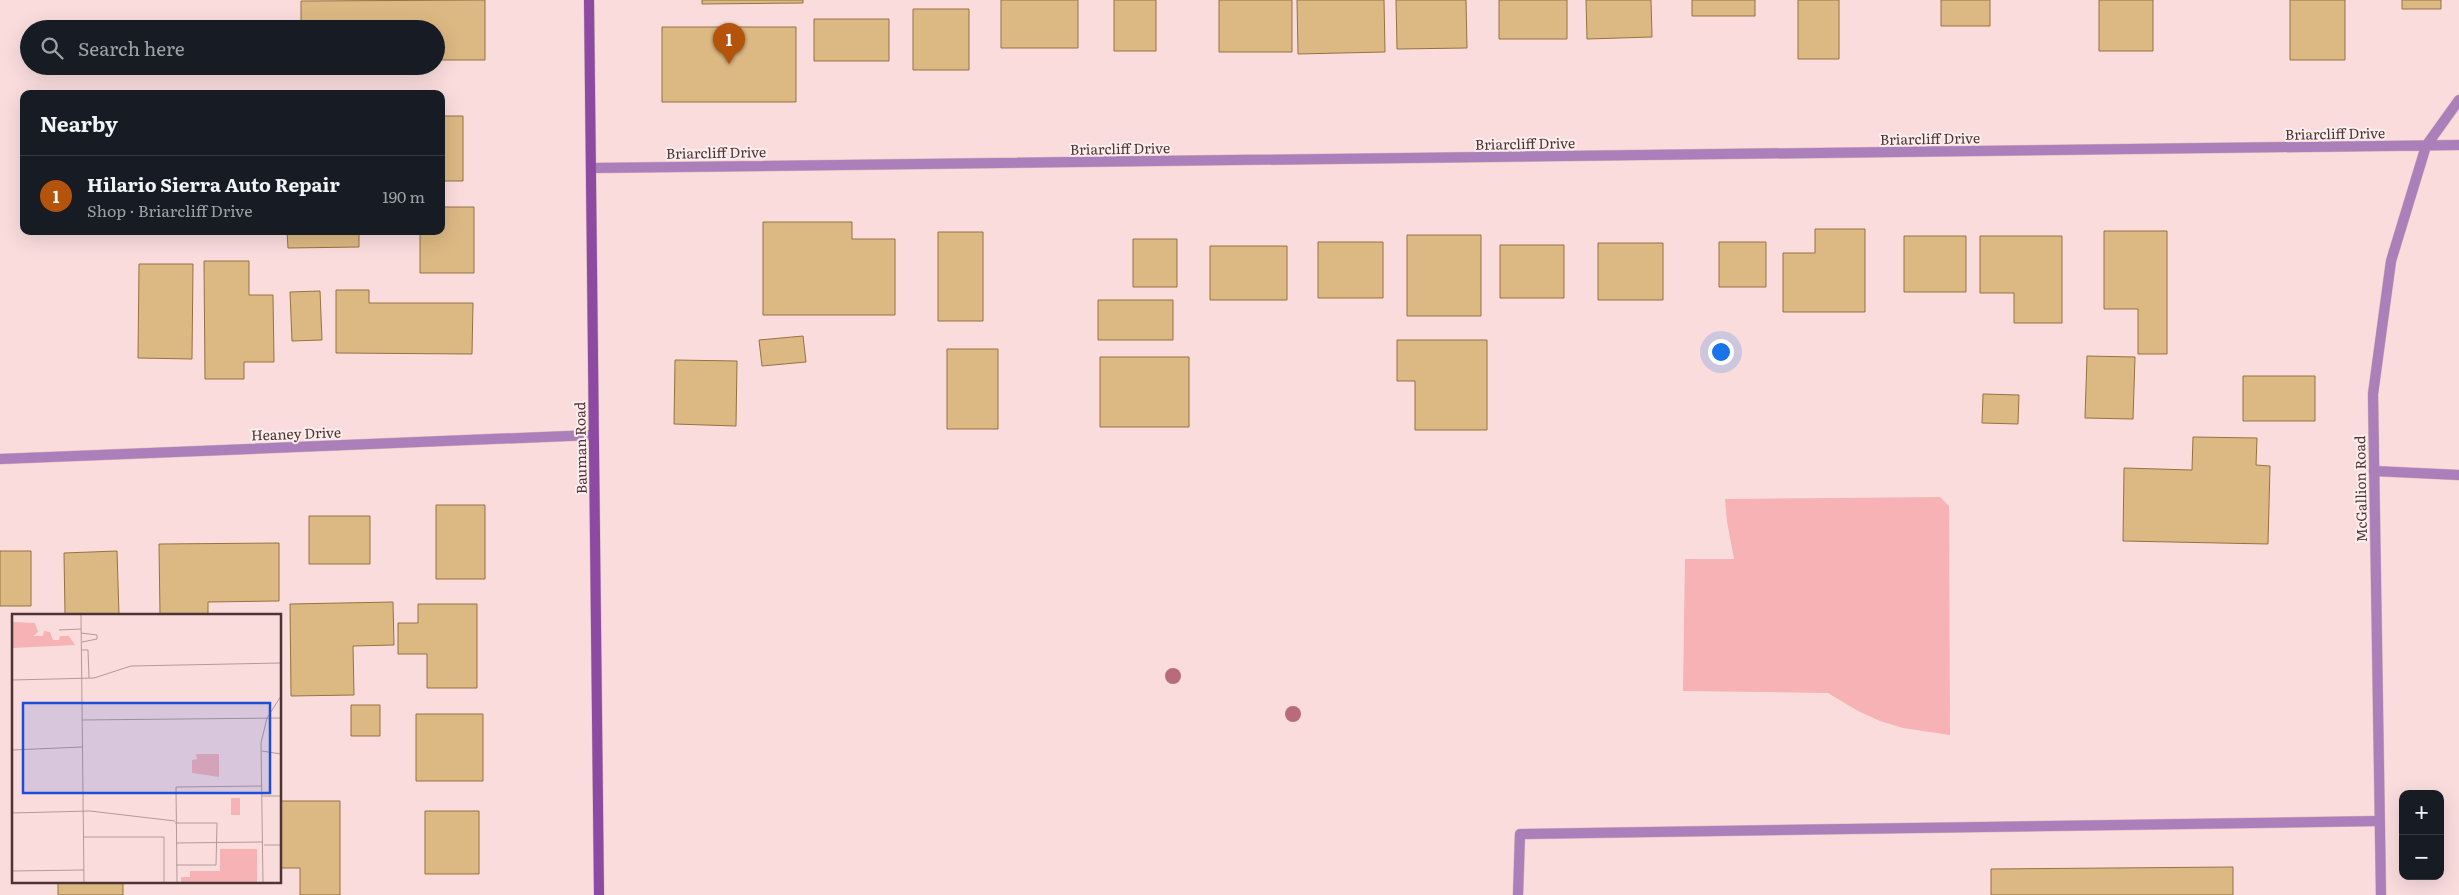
<!DOCTYPE html>
<meta charset="utf-8">
<style>
body{margin:0;font-family:Literata,serif;background:#20242c;color:#f1f3f6}
.controls{position:absolute;right:15px;bottom:15px;display:grid;overflow:hidden;border-radius:10px;box-shadow:0 5px 20px #0002}
.controls button{width:45px;height:45px;display:grid;place-items:center;padding:0;border:0;border-bottom:1px solid #363941;background:#171b24;color:#f1f3f6;font:25px sans-serif}
.you{position:absolute;left:1720px;top:351px;width:18px;height:18px;margin:-12px;border:4px solid #fff;border-radius:50%;background:#1a73e8;box-shadow:0 0 0 8px #1a73e833}
.badge{display:grid;place-items:center;width:32px;height:32px;border-radius:50%;background:#b45309;color:#fff;font-size:16px;font-weight:700}
.pin{position:absolute;translate:-50% -41px;filter:drop-shadow(0 1px 2px #0008)}
.pin::after{content:'';position:absolute;top:26px;width:18px;height:15px;background:inherit;clip-path:polygon(0 0,100% 0,50% 100%)}
.list{margin:0;padding:0;list-style:none}
h2{display:flex;justify-content:space-between;align-items:center;height:65px;margin:0;padding:0 20px;font-size:21px}
h2 small{font-size:16px;font-weight:400;color:#9ea1a6}
.list li{display:grid;grid-template-columns:32px 1fr auto;gap:15px;align-items:center;box-sizing:border-box;height:80px;padding:0 20px;border-top:1px solid #363941}
.list b{display:block;font-size:19px;white-space:nowrap}
.list p{margin:0;font-size:16px;white-space:nowrap;color:#9ea1a6}
.list em{font-size:16px;font-style:normal;color:#9ea1a6}
.icon{flex:none;width:28px;height:28px;fill:none;stroke:currentColor;stroke-width:2;stroke-linecap:round;stroke-linejoin:round}
.map{position:relative;flex:none;width:2459px;height:895px;overflow:hidden}
.search{position:absolute;background:#171b24;box-shadow:0 5px 20px #0002;left:20px;top:20px;width:425px;height:55px;display:flex;align-items:center;gap:12px;box-sizing:border-box;padding:0 18px;border-radius:28px;color:#9ea1a6;font-size:19px}
.panel{position:absolute;background:#171b24;box-shadow:0 5px 20px #0002;left:20px;top:90px;width:425px;height:145px;border-radius:10px}
.map>svg:first-child{display:block}
</style>
<div class="map">
<svg width="2459" height="895" viewBox="0 0 2459 895">
<rect width="100%" height="100%" fill="#fadcdd"/>
<!-- green -->
<path fill="#f6b2b4" d="M1940 497 1949 506 1950 735 1903 728 1880 721 1858 711 1828 693 1683 691 1685 559H1734L1727 522 1725 499Z"/>
<!-- building -->
<path fill="#dcb883" stroke="#957340" d="M485 0V60H436V29H301V1Z
M702 0H803V3L702 4Z
M1001 0H1078V48H1001Z
M1114 0H1156V51H1114Z
M1219 0H1292V52H1219Z
M1297 0H1384L1385 52 1298 54Z
M1396 0H1466L1467 48 1397 49Z
M1499 0H1567V39H1499Z
M1586 0H1651L1652 37 1587 39Z
M1692 0H1755V16H1692Z
M1798 0H1839V59H1798Z
M1941 0H1990V26H1941Z
M2099 0H2153V51H2099Z
M2290 0H2345V60H2290Z
M2402 0H2441V9H2402Z
M913 9H969V70H913Z
M814 19H889V61H814Z
M662 27H796V102H662Z
M441 116H463V181H441Z
M441 207H474V273H420V231H441Z
M763 222H852V239H895V315H763Z
M1815 229H1865V312H1783V253H1815Z
M287 231H359V247L288 248Z
M2104 231H2167V354H2138V309H2104Z
M938 232H983V321H938Z
M1407 235H1481V316H1407Z
M1904 236H1966V292H1904Z
M1980 236H2062V323H2014V293H1980Z
M1133 239H1177V287H1133Z
M1318 242H1383V298H1318Z
M1719 242H1766V287H1719Z
M1598 243H1663V300H1598Z
M1500 245H1564V298H1500Z
M1210 246H1287V300H1210Z
M204 261H249V295H273L274 362H244V379H205Z
M139 264H193L192 359 138 358Z
M336 290H369V303H473L472 354 336 353Z
M320 291 322 340 292 341 290 292Z
M1098 300H1173V340H1098Z
M803 336 806 362 762 366 759 340Z
M1397 340H1487V430H1415V381H1397Z
M947 349H998V429H947Z
M2087 356 2135 357 2133 419 2085 418Z
M1100 357H1189V427H1100Z
M675 360 737 361 736 426 674 424Z
M2243 376H2315V421H2243Z
M1983 394 2019 395 2018 424 1982 423Z
M2193 437 2257 438 2256 465 2270 466 2268 544 2123 541 2124 468 2192 470Z
M436 505H485V579H436Z
M309 516H370V564H309Z
M279 543V601L208 602V615H160L159 544Z
M0 551H31V606H0Z
M117 551 119 615H65L64 553Z
M393 602 394 645 353 646 354 695 291 696 290 604Z
M418 604H477V688H427V654H398V623H418Z
M351 705H380V736H351Z
M416 714H483V781H416Z
M280 801H340V895H300V868H280Z
M425 811H479V874H425Z
M2233 867V895H1991V869Z
M58 881H123V895H58Z"/>
<g fill="none" stroke-linecap="round" stroke-linejoin="round">
<defs>
<path id="lane" d="M2374 471 2459 475
M1518 895 1520 834 2379 821"/>
<path id="street" d="M592 168 2459 145
M0 459 593 435
M2381 895 2373 394 2391 261 2426 146 2459 100"/>
<path id="secondary" d="M589 0 599 895"/>
</defs>
<!-- lane casing -->
<use href="#lane" stroke="#d8babb" stroke-width="11"/>
<!-- street casing -->
<use href="#street" stroke="#d8babb" stroke-width="11"/>
<!-- secondary casing -->
<use href="#secondary" stroke="#d8babb" stroke-width="11"/>
<!-- lane -->
<use href="#lane" stroke="#aa7fba" stroke-width="10"/>
<!-- street -->
<use href="#street" stroke="#aa7fba" stroke-width="10"/>
<!-- secondary -->
<use href="#secondary" stroke="#8c4aa2" stroke-width="10"/>
</g>
<!-- trees -->
<g fill="#ba6b7a">
<circle cx="1173" cy="676" r="8"/>
<circle cx="1293" cy="714" r="8"/>
</g>
<g text-anchor="middle" dominant-baseline="central" stroke-width="4" stroke-linejoin="round" paint-order="stroke">
<!-- street labels -->
<g font-size="14" fill="#4e3334" stroke="#fdeeee">
<text transform="translate(2335 133) rotate(-1)">Briarcliff Drive</text>
<text transform="translate(1930 138) rotate(-1)">Briarcliff Drive</text>
<text transform="translate(1525 143) rotate(-1)">Briarcliff Drive</text>
<text transform="translate(1120 148) rotate(-1)">Briarcliff Drive</text>
<text transform="translate(716 152) rotate(-1)">Briarcliff Drive</text>
<text transform="translate(296 433) rotate(-2)">Heaney Drive</text>
<text transform="translate(580 448) rotate(-91)">Bauman Road</text>
<text transform="translate(2360 489) rotate(-91)">McGallion Road</text>
</g>
</g>
<!-- overview -->
<g transform="translate(12 614)">
<rect width="269" height="269" fill="#fadcdd"/>
<path d="M0 8 23 9 26 18 21 22H31L32 17 38 18 41 26H47L48 22H57L63 31 0 34ZM184 140H207V163L180 159V146L185 145ZM219 184H228V201H219ZM208 235H245V268H169V263H178V257H208Z" fill="#f6b2b4"/>
<path fill="none" stroke="#b59899" stroke-width="1" d="M69 1 72 268M47 16 69 15M69 19 85 21V25L70 28M70 36H76L77 64M0 66 82 64 119 52 269 49M70 106 269 104M0 136 70 133M250 137 269 140M250 182H269M0 199 78 197 163 207M163 209H205L204 251H164M71 223H152V268M164 229 251 228M252 231H269M0 257 72 256M165 268 164 173 250 172M251 268 249 129 255 104 269 82"/>
<path fill="#1d4ed8" fill-opacity="0.15" stroke="#1d4ed8" stroke-width="2.5" d="M11 89H258V179H11Z"/>
<rect width="269" height="269" fill="none" stroke="#4e3334" stroke-width="2.5"/>
</g>
</svg>
<div class="controls">
<button>+</button>
<button>−</button>
</div>
<div class="you"></div>
<div class="pin badge" style="left:729px;top:64px">1</div>
<div class="search"><svg class="icon" aria-label="search" viewBox="0 0 24 24"><circle cx="10" cy="10" r="6"/><path d="M15 15l6 6"/></svg>Search here</div>
<section class="panel">
<h2>Nearby<small></small></h2>
<ul class="list">
<li><span class="badge">1</span><div><b>Hilario Sierra Auto Repair</b><p>Shop · Briarcliff Drive</p></div><em>190 m</em></li>
</ul>
</section>
</div>
